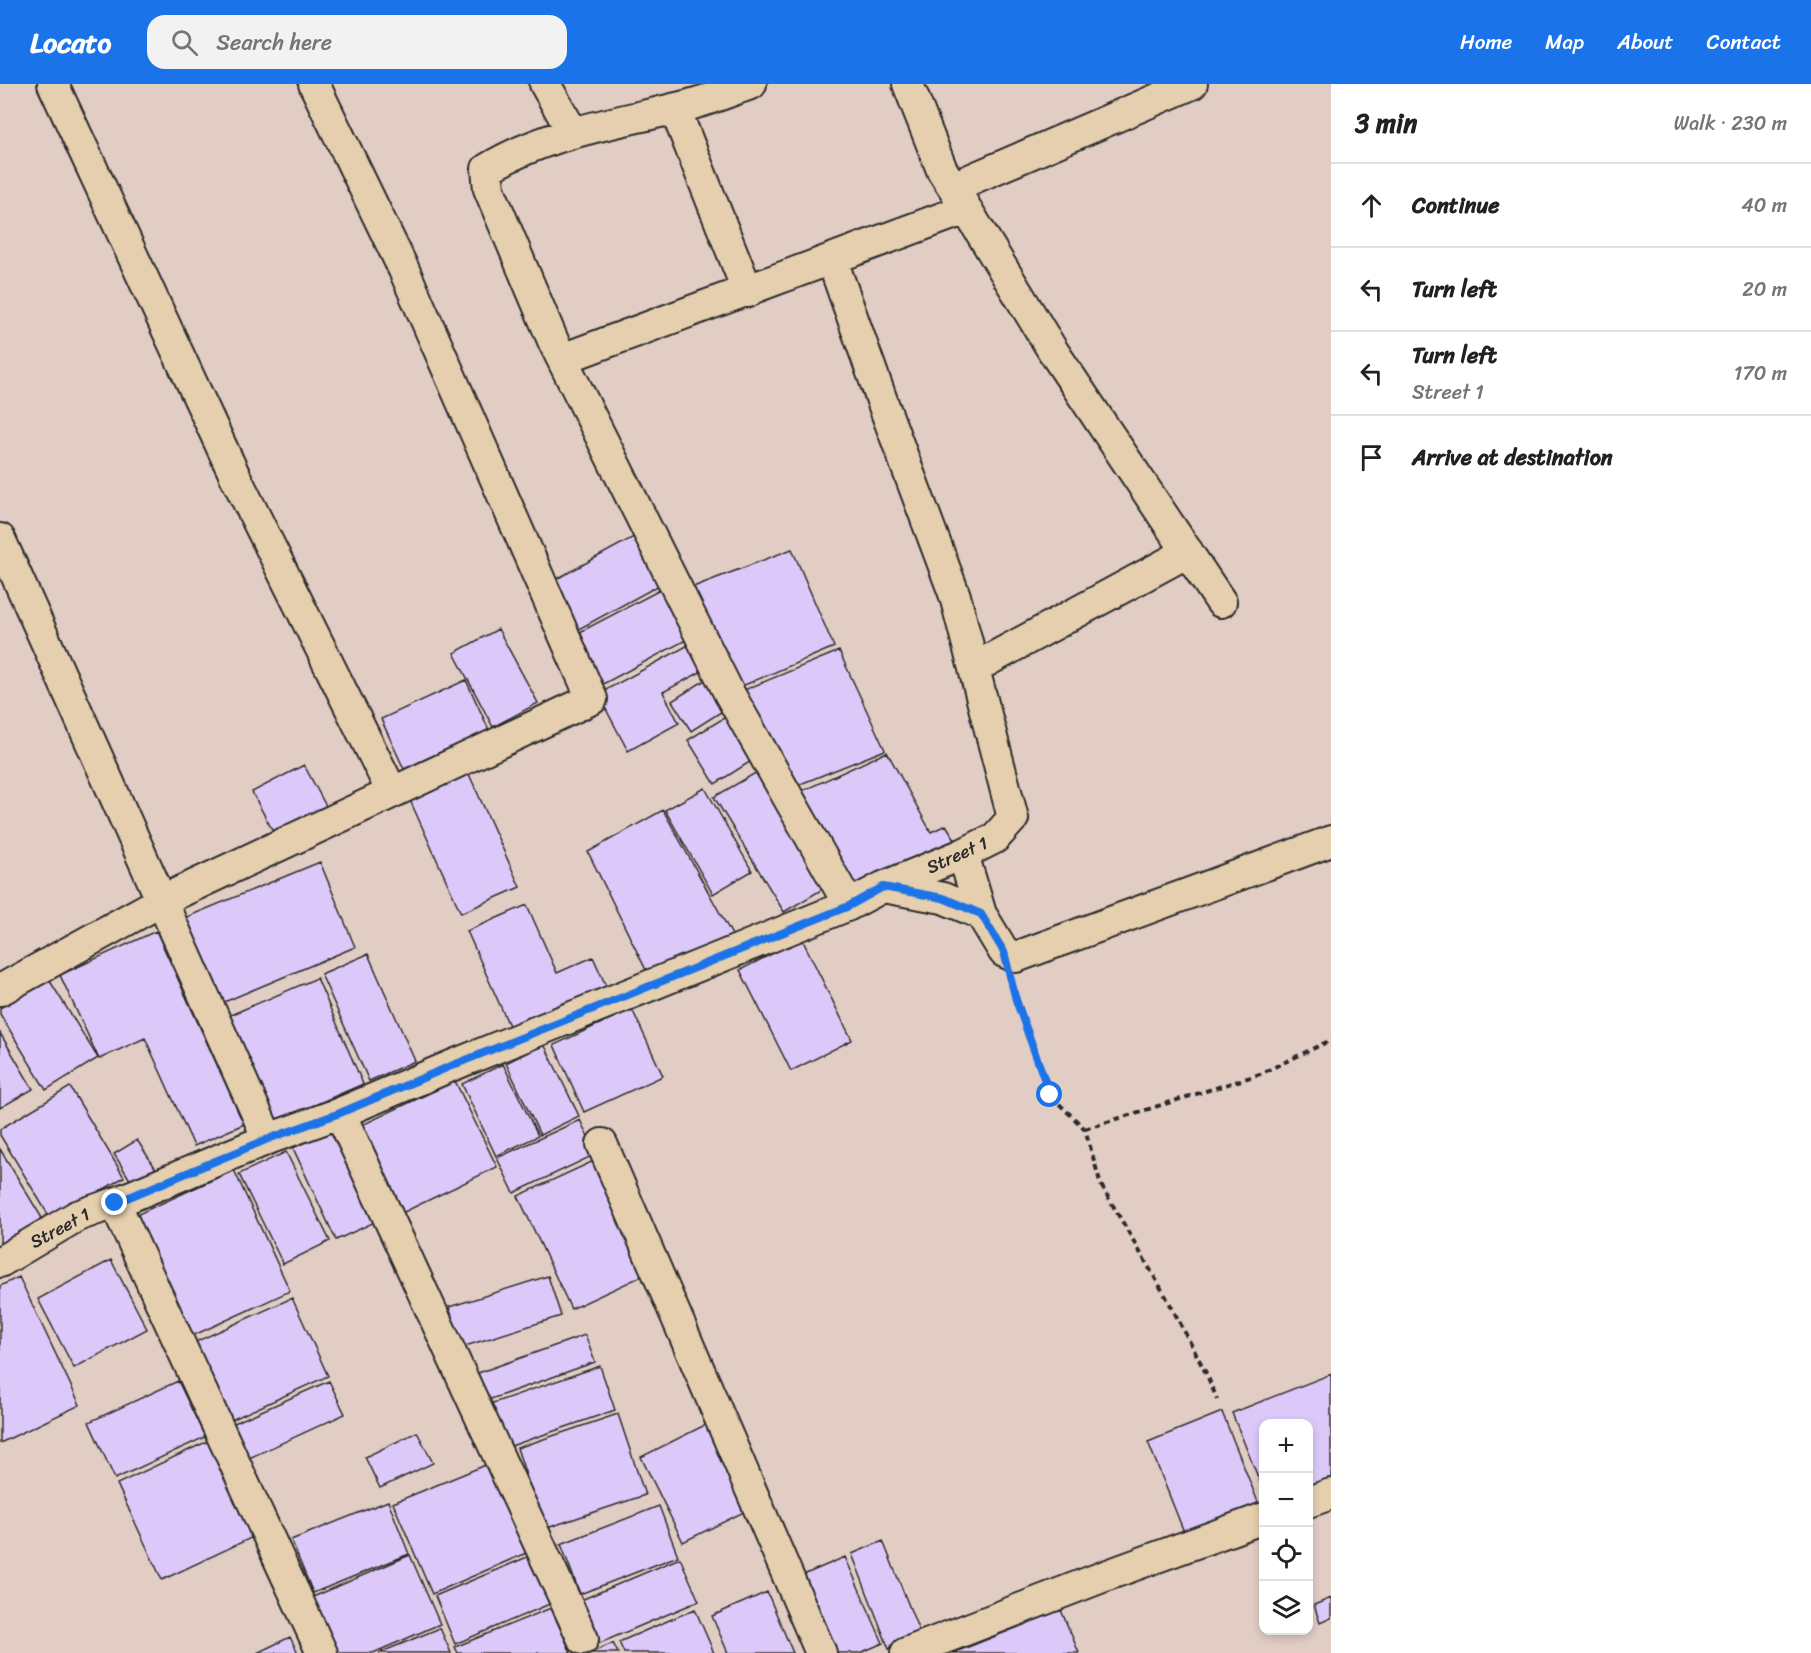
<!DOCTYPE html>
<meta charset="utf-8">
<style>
body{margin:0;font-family:Sriracha,sans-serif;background:#f2f2f2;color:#202124}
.controls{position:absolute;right:18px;bottom:18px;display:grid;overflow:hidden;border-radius:12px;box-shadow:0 3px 9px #0003}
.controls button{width:54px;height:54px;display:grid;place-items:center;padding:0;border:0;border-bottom:2px solid #e0e0e0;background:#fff;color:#202124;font:30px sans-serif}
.stop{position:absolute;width:18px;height:18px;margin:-14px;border:4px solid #1a73e8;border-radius:50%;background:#fff}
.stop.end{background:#1a73e8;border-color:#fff;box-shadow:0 2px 6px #0008}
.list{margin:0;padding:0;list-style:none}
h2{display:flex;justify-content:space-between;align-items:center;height:78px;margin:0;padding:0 24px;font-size:26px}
h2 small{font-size:20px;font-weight:400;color:#757577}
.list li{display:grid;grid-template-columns:39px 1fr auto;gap:18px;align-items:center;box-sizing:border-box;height:84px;padding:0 24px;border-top:2px solid #e0e0e0}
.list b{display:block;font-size:22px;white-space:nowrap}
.list p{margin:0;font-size:20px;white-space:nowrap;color:#757577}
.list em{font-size:20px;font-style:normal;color:#757577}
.icon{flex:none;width:33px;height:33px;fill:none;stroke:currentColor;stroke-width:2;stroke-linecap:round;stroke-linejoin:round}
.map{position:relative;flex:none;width:1331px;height:1569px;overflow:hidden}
header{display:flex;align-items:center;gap:36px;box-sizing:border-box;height:84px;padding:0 30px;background:#1a73e8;color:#fff}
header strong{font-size:28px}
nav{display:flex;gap:33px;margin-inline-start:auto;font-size:21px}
.search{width:420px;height:54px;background:#f2f2f2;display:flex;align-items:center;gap:15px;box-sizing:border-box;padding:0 21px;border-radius:18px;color:#757577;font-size:22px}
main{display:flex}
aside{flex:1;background:#fff}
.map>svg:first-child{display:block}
</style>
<header>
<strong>Locato</strong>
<div class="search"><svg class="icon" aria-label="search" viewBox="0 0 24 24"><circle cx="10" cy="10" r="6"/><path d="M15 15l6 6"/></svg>Search here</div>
<nav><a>Home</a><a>Map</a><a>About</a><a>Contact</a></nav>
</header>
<main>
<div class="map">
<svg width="1331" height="1569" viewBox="0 0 1331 1569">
<rect width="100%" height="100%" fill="#e2cdc5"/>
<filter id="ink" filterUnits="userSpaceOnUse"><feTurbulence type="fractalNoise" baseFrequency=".0167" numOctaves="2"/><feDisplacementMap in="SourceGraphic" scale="12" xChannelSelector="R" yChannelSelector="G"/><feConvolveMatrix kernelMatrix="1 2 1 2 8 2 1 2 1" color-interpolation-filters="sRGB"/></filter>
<g filter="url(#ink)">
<!-- building -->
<path fill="#dcc9fa" stroke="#2b2b2b" stroke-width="1.5" d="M641 449 667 497 577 546 551 498Z
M792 465 834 563 742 602 688 505Z
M660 506 686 556 603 600 576 550Z
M498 545 538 619 493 643 454 569Z
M696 557 710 583 663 608 679 639 628 667 598 610Z
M839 567 885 666 798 701 744 606Z
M713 591 732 621 691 647 672 617Z
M466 596 489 646 404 685 381 635Z
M732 629 759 672 715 700 688 656Z
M887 668 931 748 946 741 960 763 856 804 802 707Z
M304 681 328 726 276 753 252 708Z
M759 687 828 802 784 828 714 713Z
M468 688 520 803 461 829 409 714Z
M705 704 752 787 713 810 665 726Z
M663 726 732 851 647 888 588 768Z
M320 778 355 863 217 921 182 835Z
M527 821 557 889 593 873 607 904 511 946 467 847Z
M156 847 244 1040 194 1062 145 954 99 975 60 891Z
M802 855 852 956 791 987 740 886Z
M368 870 415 977 369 997 321 890Z
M48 894 98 974 46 1006 0 930V924Z
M317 894 363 1000 273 1039 226 933Z
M632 925 663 992 584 1028 554 961Z
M0 949 33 1005 0 1024Z
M544 960 579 1032 540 1051 506 979Z
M503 980 538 1052 496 1072 462 1000Z
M455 997 497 1083 402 1129 360 1042Z
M70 1003 124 1093 52 1137 0 1051V1045Z
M580 1036 596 1070 514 1109 497 1074Z
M334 1045 377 1137 336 1156 293 1064Z
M137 1056 156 1085 132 1099 114 1070Z
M0 1065 45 1139 0 1166Z
M286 1068 330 1157 283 1180 239 1090Z
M598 1075 651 1188 571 1225 518 1112Z
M234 1086 290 1207 190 1253 134 1132Z
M111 1176 147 1245 74 1284 38 1215Z
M548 1192 561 1232 462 1263 449 1223Z
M19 1193 80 1321 0 1359V1202Z
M292 1214 328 1292 229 1337 193 1259Z
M585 1251 595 1278 488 1316 478 1289Z
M600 1282 615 1326 505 1364 490 1320Z
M1331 1290V1394L1308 1403V1340H1264V1408L1232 1329Z
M178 1297 205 1353 115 1395 89 1338Z
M329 1297 345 1330 247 1375 232 1340Z
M1222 1328 1260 1423 1186 1453 1148 1358Z
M618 1330 645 1411 544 1445 517 1364Z
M709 1339 752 1424 683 1458 641 1373Z
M417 1348 433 1379 380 1404 365 1373Z
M208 1357 253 1453 162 1496 117 1400Z
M488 1380 526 1469 432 1510 393 1419Z
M388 1417 409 1470 313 1509 291 1456Z
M659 1422 678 1472 580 1510 561 1460Z
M883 1457 921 1552 889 1565 852 1470Z
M410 1471 440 1540 373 1569H337L313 1513Z
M532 1471 552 1519 455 1560 435 1512Z
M845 1473 883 1559 860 1569H827L794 1495Z
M680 1474 699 1517 600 1559 581 1516Z
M767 1508 793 1569H728L712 1532Z
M1331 1514V1534L1320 1539 1314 1521Z
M551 1524 571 1569H458L455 1563Z
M695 1525 714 1569H624L619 1558Z
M1061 1526 1079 1569H953Z
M440 1544 451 1569H379Z
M290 1553 298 1569H257Z
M613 1559 618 1569H590Z"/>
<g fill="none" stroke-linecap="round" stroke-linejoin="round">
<defs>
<path id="minor" d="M53 0 235 392 392 708
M545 0 573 49
M751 0C729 7 707 17 685 22 618 39 547 48 487 85L489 105 554 259 729 609 849 821
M908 0 942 86 953 103 1053 267 1221 518
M675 25 748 208
M953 103 1192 0
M562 275 966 125
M0 455C89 656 180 855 268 1055
M974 584 1188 468
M963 770 981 830
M883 803 943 814 981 830 1004 868 1016 873 1331 757
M0 906 163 816 592 615 404 186 314 0
M340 1029 583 1555
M602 1060 821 1569
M115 1119 322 1569
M0 1178 77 1132 115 1119 268 1055 340 1029 451 982 849 821 883 803 963 770 995 754 1013 734 955 512 885 325 832 176
M1308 1418 1331 1410
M906 1569 1105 1492 1264 1434"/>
</defs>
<!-- minor casing -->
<use href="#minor" stroke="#2b2b2b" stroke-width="34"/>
<!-- path -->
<path stroke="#2b2b2b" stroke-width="4" stroke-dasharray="6 4.5" stroke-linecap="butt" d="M1013 904 1050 1011 1085 1045 1101 1101 1169 1218 1207 1291 1217 1315
M1085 1045 1260 990 1331 956"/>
<!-- minor -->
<use href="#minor" stroke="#e5cfae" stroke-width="30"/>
</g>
</g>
<g fill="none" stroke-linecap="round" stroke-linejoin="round" filter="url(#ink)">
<!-- route -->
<path stroke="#1a73e8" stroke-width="8" d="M115 1119 268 1055 340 1029 451 982 849 822 883 803 943 814 981 830 1004 868 1016 916 1050 1011"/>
</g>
<g text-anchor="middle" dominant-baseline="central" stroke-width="4.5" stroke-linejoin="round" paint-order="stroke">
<!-- street labels -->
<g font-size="18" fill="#2b2b2b" stroke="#e5cfae">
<text transform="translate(957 771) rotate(-24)">Street 1</text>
<text transform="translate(60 1144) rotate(-28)">Street 1</text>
</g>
</g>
</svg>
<div class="controls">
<button>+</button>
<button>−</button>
<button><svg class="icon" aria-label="locate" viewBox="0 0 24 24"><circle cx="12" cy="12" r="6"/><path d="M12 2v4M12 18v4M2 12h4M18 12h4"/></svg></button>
<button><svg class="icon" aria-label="layers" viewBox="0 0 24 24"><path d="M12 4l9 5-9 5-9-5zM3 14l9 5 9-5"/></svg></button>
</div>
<div class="stop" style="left:1050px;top:1011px"></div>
<div class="stop end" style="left:115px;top:1119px"></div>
</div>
<aside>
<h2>3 min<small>Walk · 230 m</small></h2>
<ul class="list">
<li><svg class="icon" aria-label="ahead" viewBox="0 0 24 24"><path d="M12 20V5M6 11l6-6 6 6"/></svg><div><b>Continue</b></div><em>40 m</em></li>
<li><svg class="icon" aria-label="left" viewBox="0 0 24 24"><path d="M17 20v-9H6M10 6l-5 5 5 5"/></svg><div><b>Turn left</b></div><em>20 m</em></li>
<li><svg class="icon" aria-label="left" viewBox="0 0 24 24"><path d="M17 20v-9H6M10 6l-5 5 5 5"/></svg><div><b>Turn left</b><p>Street 1</p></div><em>170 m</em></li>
<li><svg class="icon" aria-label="arrive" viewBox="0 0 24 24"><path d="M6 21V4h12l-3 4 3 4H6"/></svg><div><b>Arrive at destination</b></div></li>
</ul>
</aside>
</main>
